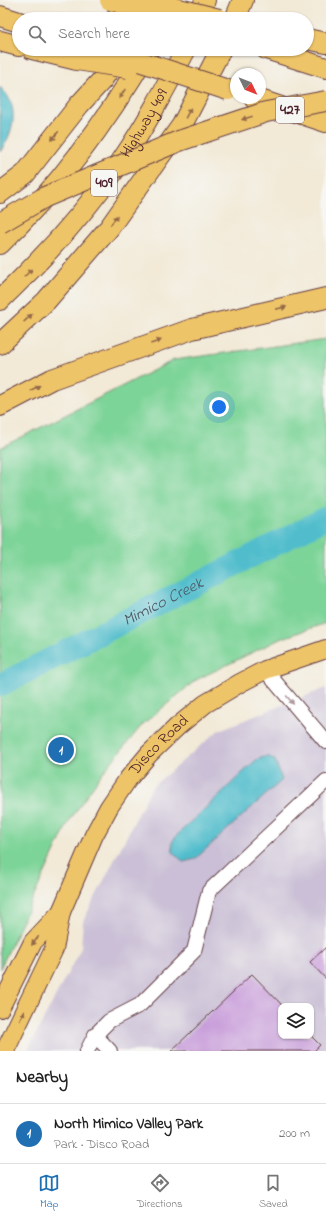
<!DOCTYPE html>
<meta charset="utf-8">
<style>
body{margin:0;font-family:"Indie Flower",sans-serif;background:#f6f6f6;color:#222}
.controls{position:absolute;right:12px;bottom:12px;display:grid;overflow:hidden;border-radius:8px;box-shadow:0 1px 3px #0004}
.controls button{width:36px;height:36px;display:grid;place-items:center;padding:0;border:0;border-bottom:1px solid #e0e0e0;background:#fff;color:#222;font:20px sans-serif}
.compass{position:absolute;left:230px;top:68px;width:36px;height:36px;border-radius:50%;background:#fff;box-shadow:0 1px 3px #0004;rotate:133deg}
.you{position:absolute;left:219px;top:407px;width:14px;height:14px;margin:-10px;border:3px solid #fff;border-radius:50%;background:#1a73e8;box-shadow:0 0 0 6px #1a73e833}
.badge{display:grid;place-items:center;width:26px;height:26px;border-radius:50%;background:#1f6fb2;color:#fff;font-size:13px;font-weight:700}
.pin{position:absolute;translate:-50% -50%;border:2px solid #fff;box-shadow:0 1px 4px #0006}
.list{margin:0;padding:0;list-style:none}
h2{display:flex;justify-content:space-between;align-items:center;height:52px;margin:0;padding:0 16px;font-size:17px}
h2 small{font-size:13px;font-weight:400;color:#767676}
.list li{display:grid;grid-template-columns:26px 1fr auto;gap:12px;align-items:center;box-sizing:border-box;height:60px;padding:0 16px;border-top:1px solid #e0e0e0}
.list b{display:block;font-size:15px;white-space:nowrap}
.list p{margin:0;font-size:13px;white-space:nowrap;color:#767676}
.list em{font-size:13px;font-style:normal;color:#767676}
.icon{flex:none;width:22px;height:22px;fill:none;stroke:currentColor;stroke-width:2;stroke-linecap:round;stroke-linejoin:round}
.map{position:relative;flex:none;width:326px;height:1051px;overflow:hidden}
.search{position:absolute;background:#fff;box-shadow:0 1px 3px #0004;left:12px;right:12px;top:12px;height:44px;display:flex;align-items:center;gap:10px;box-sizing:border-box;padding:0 14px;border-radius:22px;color:#767676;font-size:15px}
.sheet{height:112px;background:#fff}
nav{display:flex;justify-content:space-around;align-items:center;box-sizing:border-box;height:56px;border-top:1px solid #e0e0e0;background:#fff;font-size:11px;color:#767676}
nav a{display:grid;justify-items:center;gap:2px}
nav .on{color:#1f6fb2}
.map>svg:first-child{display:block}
</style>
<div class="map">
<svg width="326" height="1051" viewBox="0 0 326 1051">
<rect width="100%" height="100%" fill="#f6f6f2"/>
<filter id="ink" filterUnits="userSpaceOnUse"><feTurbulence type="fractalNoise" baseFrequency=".025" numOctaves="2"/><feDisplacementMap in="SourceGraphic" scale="8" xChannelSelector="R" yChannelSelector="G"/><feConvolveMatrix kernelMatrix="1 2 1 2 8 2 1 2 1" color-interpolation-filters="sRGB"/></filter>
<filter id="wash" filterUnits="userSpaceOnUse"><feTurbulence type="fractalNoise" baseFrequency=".012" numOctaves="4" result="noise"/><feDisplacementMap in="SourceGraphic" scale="16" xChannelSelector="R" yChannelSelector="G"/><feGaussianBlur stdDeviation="0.9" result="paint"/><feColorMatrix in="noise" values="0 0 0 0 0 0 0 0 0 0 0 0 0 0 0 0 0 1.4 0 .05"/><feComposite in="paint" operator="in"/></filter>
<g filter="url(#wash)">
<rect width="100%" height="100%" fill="#f2e9d6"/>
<!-- industrial -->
<path fill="#cabfd6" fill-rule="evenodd" d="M326 688V1051H27L81 948 83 921 152 787 219 730ZM281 1006H311V1036H281Z"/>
<!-- green -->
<path fill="#7dd498" stroke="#647a62" d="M326 339V520L142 605 136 619 167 607 326 528V623L280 639 196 680 143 724 100 776 68 823 0 969V448L174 360Z"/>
<!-- water -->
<path fill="#51bdcc" stroke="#4e6e7c" d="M0 87C21 106 14 132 0 152Z
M267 756 275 760 282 780 195 859 183 862 173 852 172 842 178 834 256 760Z"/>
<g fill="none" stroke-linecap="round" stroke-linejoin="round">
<!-- river -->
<path stroke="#51bdcc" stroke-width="23" id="s1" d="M0 685 326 518"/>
</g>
<g id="blocks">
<!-- building -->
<path fill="#c89cda" d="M326 947V979L310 962Z
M252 974 281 1004V1036H311L320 1045 314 1051H171Z"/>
</g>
</g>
<g filter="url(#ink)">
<use href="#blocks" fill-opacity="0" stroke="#633d45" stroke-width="1"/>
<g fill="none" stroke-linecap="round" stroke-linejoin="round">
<defs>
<path id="minor" d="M265 670 326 742
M95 1035 110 1051
M87 1051 95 1035 109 1021 140 1005 194 951 209 891 326 781"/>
<g id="major">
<path d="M0 1008 33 942 61 912"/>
<path id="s2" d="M5 1051 54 949 61 912 94 835 109 807 128 779 149 754 178 726 205 704 240 683 265 670 326 649"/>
</g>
<g id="highway">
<path d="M0 16 19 22"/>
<path d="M122 19 127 0"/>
<path d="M199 19 205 0"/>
<path d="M235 19 243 0"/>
<path d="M307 39 326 43"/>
<path d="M0 41 19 46"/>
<path d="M32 49 77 60"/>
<path d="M266 49 326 68"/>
<path d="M254 98 326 122"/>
<path d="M0 193 25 174 79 105 102 80 121 52"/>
<path d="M0 244C59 187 108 119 149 49"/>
<path id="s3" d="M0 300C45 257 86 211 122 160 146 125 166 87 186 49"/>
<path d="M0 344 46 301 109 228 182 125 221 49"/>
<path d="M0 406 52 379 192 329 326 298"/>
</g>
</defs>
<!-- minor casing -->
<use href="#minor" stroke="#633d45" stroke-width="16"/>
<!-- major casing -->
<use href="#major" stroke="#633d45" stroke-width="20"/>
<!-- highway casing -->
<use href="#highway" stroke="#633d45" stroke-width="22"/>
<!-- minor -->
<use href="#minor" stroke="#fff" stroke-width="14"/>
<!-- major -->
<use href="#major" stroke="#eec469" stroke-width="18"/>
<!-- highway -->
<use href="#highway" stroke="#eec469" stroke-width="20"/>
<defs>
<path id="highway-bridge" d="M110 0 156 14
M143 0 219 19
M102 49 228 90
M77 60 128 68
M0 223 45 197 179 141 266 112 326 101"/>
</defs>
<!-- highway-bridge casing -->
<use href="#highway-bridge" stroke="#633d45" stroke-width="22" stroke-linecap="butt"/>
<!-- highway-bridge -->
<use href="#highway-bridge" stroke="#eec469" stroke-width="20"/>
</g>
<!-- one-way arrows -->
<defs><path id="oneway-solid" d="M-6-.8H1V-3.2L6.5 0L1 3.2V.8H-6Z"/></defs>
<g fill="#946947">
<use href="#oneway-solid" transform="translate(122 94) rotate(124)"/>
<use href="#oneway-solid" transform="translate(188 113) rotate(-62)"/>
<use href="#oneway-solid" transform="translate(247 118) rotate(162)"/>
<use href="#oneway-solid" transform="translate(55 136) rotate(128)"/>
<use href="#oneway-solid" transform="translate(114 220) rotate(-54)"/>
<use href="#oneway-solid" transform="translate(28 273) rotate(-45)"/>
<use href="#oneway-solid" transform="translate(281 308) rotate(-13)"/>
<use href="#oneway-solid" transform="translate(28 318) rotate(-43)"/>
<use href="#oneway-solid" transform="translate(156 342) rotate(-20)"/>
<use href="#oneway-solid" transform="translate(35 388) rotate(-28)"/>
<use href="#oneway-solid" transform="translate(35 941) rotate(128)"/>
<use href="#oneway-solid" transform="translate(22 1016) rotate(-64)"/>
</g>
<use fill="#ae9aa0" href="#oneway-solid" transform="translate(290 700) rotate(50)"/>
</g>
<g text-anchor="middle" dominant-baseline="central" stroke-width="4" stroke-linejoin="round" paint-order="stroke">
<!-- shield labels -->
<g fill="#f6f6f2" stroke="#7e6067" stroke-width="1">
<rect x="276" y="97" width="28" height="26" rx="3"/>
<rect x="91" y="170" width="26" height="26" rx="3"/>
</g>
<g font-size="15" font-weight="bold" fill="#4a1f2b">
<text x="290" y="110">427</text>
<text x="104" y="183">409</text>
</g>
<!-- street labels -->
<g font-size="16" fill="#4a1f2b" stroke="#f6f6f2">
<text stroke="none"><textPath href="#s3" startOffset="229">Highway 409</textPath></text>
<text stroke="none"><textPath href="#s2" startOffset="346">Disco Road</textPath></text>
</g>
<!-- water labels -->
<g font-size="17" font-style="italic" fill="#4c5663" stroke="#f6f6f2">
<text stroke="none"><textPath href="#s1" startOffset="183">Mimico Creek</textPath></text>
</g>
</g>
</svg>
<div class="controls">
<button><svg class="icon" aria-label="layers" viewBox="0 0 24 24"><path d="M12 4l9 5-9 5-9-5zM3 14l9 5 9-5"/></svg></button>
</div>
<svg class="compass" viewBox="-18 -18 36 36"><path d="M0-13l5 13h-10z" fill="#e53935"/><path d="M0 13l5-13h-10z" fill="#767676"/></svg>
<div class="you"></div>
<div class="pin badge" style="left:61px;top:750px">1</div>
<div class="search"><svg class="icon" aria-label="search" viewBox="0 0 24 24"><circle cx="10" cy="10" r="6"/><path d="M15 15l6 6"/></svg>Search here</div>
</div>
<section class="sheet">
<h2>Nearby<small></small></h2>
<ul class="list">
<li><span class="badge">1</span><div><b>North Mimico Valley Park</b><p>Park · Disco Road</p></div><em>200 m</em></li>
</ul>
</section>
<nav>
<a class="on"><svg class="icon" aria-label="map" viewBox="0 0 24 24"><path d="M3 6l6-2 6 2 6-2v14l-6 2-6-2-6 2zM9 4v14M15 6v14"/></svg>Map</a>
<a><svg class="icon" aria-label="directions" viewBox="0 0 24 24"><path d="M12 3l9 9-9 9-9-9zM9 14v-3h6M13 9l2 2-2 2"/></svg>Directions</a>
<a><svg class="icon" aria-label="saved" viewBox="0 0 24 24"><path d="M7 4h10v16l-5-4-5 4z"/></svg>Saved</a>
</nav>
